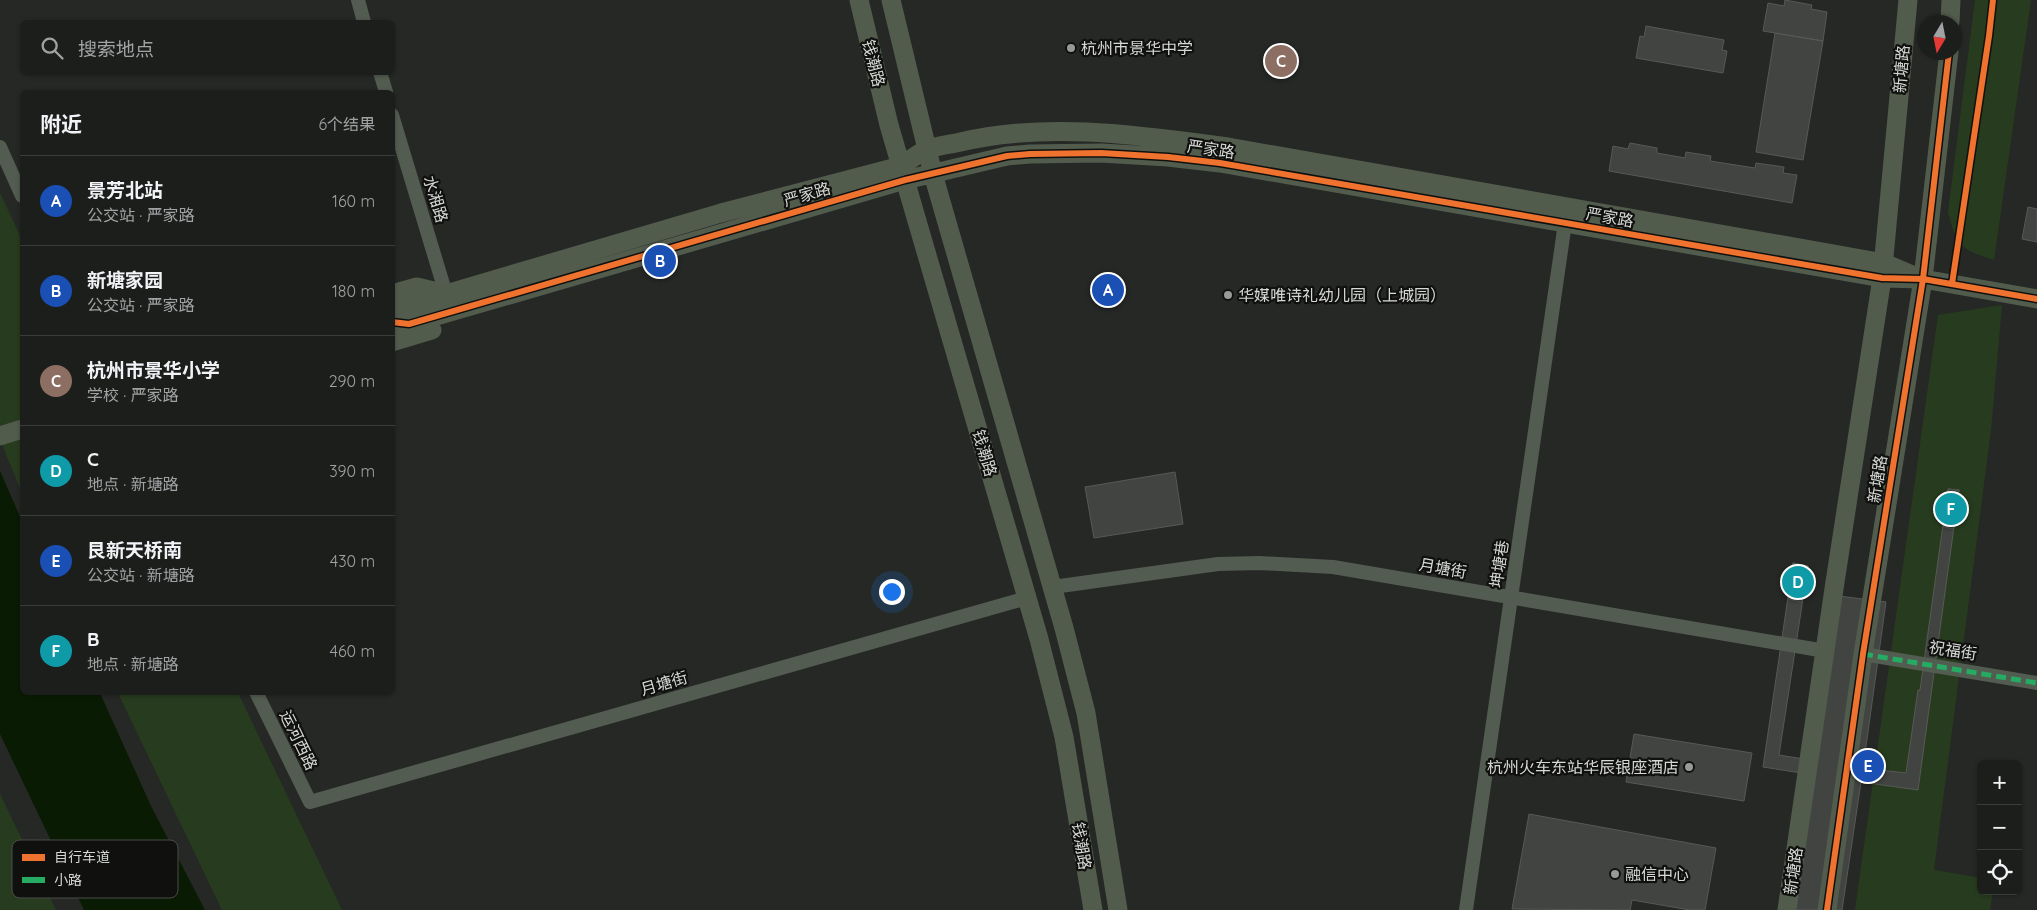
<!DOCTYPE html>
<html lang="zh">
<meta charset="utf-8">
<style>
body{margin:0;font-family:Quicksand,"Noto Sans SC",sans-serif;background:#252725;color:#f1f3f6}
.controls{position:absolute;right:15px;bottom:15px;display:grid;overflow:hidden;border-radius:8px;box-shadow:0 1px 4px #0004}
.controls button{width:45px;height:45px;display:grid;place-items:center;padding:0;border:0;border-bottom:1px solid #3a3c3b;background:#1c1e1c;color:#f1f3f6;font:25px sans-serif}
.compass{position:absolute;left:1917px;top:15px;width:45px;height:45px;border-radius:50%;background:#1c1e1c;box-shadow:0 1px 4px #0004;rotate:190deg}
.you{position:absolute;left:891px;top:591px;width:18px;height:18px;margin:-12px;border:4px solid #fff;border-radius:50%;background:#1a73e8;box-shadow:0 0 0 8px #1a73e833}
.badge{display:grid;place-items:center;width:32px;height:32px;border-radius:50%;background:#b45309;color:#fff;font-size:16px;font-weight:700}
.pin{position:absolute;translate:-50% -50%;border:2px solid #fff;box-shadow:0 1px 5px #0006}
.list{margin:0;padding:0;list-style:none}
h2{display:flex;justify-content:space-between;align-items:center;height:65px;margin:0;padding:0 20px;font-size:21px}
h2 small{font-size:16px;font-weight:400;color:#a0a2a3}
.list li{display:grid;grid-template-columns:32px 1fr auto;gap:15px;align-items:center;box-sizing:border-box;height:90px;padding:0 20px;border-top:1px solid #3a3c3b}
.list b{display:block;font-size:19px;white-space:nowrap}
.list p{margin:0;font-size:16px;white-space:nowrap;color:#a0a2a3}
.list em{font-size:16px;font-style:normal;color:#a0a2a3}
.icon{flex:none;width:28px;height:28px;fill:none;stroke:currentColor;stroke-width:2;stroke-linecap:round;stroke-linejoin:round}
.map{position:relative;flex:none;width:2037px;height:910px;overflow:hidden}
.search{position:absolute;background:#1c1e1c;box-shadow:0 1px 4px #0004;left:20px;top:20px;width:375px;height:55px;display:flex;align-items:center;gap:12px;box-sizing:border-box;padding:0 18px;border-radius:8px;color:#a0a2a3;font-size:19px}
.panel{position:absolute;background:#1c1e1c;box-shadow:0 1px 4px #0004;left:20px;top:90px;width:375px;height:605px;border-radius:8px}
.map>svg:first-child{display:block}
</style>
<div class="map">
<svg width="2037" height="910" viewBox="0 0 2037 910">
<rect width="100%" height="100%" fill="#262825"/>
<!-- green -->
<path fill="#273c1e" d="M1975 0H2031L1994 260C1960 249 1957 246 1948 212Z
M0 193 22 240V493L0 440Z
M2002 305 1991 430 1934 870 1981 878V891H1993L1990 910H1855L1938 315Z
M118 693H238L342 910H222Z
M0 794 56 910H0Z"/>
<!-- water -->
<path fill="#091b03" d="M0 471 22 521V692L100 693 151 806 205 910H84L0 734Z"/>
<!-- building -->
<path fill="#414441" stroke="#585956" d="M1785 0 1812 5 1811 9 1827 12 1823 41 1763 31 1768 3 1784 6Z
M1646 26 1724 40 1722 50 1727 51 1723 73 1636 58 1640 36 1644 37Z
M1775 33 1823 41 1803 160 1756 152Z
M1630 143 1657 148V153L1685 158 1686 152 1711 156 1710 161 1755 168 1756 163 1784 167 1783 173 1797 175 1792 203 1609 171 1613 146 1628 149Z
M2028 207 2037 209V242L2022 239Z
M1175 472 1183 524 1094 538 1085 487Z
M1948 489 1959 490 1918 790 1861 782 1842 910H1795L1814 775 1763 767 1793 563 1808 566 1779 755 1816 761 1839 596 1886 602 1863 768 1906 773 1918 690H1920Z
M1948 489 1959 490 1954 529 1943 527Z
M1793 563 1808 566 1802 602 1788 599Z
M1634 734 1752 753 1744 801 1626 782Z
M1529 814 1716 848 1705 910H1690L1632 900 1630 910 1512 909Z"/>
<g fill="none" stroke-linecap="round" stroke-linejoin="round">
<!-- street -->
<path stroke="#535c50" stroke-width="14" d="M358 0 364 22
M380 72 386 92
M392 115 446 294
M0 147 22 196
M1053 587 1218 564 1259 563 1333 567 1825 651
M1863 654 2037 683
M256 692 310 802 1027 598
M1466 910 1565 223"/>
<!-- secondary -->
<path stroke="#525c4d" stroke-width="19" d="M859 0 889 125 1039 639 1064 737 1093 910
M891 0 933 174 1064 628 1086 713 1118 910
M1950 22 1951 0
M392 294 417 287 446 294
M392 314 402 308 446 294 721 213 901 166C909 161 917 154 926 150 935 146 946 145 956 143 1045 121 1139 135 1228 147L1884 263 1912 275
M392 322 409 324 905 180 1007 156 1030 154 1101 153 1168 157 1220 163 1882 278 1923 279 2037 299
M392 342 432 330
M0 436 22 429
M1787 910 1835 582 1882 278 1908 0
M1827 910 1863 654 1923 279 1949 52"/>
<!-- quiet -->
<path stroke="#26ab63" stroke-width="5" stroke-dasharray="10 5" stroke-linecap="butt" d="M1863 654 2037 683"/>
<defs>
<path id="cycleway" d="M1952 284 1989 36 1993 0
M392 322 409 324 905 180 1007 156 1030 154 1101 153 1168 157 1220 163 1882 278 1923 279 2037 299
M1827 910 1863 654 1923 279 1949 52"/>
</defs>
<!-- cycleway casing -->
<use href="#cycleway" stroke="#10110f" stroke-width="9"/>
<!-- cycleway -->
<use href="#cycleway" stroke="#ef722f" stroke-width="6"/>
</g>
<!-- markers -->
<g fill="#989a97" stroke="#10110f" stroke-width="2">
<circle cx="1071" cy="48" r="5"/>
<circle cx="1228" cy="295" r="5"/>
<circle cx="1689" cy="767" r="5"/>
<circle cx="1615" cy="874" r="5"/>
</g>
<g text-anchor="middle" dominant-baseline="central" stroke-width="4.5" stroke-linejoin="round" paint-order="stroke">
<!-- poi labels -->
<g font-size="16" fill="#d5d8d4" stroke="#10110f" text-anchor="start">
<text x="1081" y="48">杭州市景华中学</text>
<text x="1238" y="295">华媒唯诗礼幼儿园（上城园）</text>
<text x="1679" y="767" text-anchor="end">杭州火车东站华辰银座酒店</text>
<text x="1625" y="874">融信中心</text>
</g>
<!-- street labels -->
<g font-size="16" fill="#d5d8d4" stroke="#10110f">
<text transform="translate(874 63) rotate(76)">钱潮路</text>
<text transform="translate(1901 69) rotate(-85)">新塘路</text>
<text transform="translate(1211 149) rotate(8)">严家路</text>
<text transform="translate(807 194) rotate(-16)">严家路</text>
<text transform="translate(436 199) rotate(73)">水湘路</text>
<text transform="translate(1610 217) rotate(10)">严家路</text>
<text transform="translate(985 453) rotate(74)">钱潮路</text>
<text transform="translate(1877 479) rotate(-81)">新塘路</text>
<text transform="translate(1499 564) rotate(-82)">坤塘巷</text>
<text transform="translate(1443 568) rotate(10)">月塘街</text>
<text transform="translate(1953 650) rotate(9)">祝福街</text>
<text transform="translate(664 683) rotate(-16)">月塘街</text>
<text transform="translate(299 740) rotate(64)">运河西路</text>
<text transform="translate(1082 846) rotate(81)">钱潮路</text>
<text transform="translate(1793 871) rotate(-82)">新塘路</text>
</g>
</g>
<!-- legend -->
<rect x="12" y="840" width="166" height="58" rx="8" fill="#10110f" stroke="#4b4d4a" stroke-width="1"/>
<rect x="22" y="854" width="23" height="7" fill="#ef722f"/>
<rect x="22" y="877" width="23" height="6" fill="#26ab63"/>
<g font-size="14" fill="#d5d8d4">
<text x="54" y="862">自行车道</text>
<text x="54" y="885">小路</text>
</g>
</svg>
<div class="controls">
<button>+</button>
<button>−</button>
<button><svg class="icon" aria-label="locate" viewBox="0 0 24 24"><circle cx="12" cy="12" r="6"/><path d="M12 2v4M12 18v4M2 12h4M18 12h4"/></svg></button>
</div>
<svg class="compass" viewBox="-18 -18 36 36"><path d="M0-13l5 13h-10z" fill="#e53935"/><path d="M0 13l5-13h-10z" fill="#a0a2a3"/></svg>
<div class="you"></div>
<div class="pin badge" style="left:1108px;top:290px;background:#1a4fb4">A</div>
<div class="pin badge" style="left:660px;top:261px;background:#1a4fb4">B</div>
<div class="pin badge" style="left:1281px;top:61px;background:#8d6e63">C</div>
<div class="pin badge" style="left:1798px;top:582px;background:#0f9aa8">D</div>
<div class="pin badge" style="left:1868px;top:766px;background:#1a4fb4">E</div>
<div class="pin badge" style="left:1951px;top:509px;background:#0f9aa8">F</div>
<div class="search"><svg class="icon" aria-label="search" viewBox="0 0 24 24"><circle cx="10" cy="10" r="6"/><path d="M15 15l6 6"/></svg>搜索地点</div>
<section class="panel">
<h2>附近<small>6个结果</small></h2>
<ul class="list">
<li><span class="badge" style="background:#1a4fb4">A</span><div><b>景芳北站</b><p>公交站 · 严家路</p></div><em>160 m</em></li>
<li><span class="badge" style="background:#1a4fb4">B</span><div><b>新塘家园</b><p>公交站 · 严家路</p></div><em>180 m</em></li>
<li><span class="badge" style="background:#8d6e63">C</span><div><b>杭州市景华小学</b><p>学校 · 严家路</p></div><em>290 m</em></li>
<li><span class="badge" style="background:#0f9aa8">D</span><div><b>C</b><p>地点 · 新塘路</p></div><em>390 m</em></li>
<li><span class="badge" style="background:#1a4fb4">E</span><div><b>艮新天桥南</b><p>公交站 · 新塘路</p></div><em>430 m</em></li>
<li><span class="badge" style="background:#0f9aa8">F</span><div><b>B</b><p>地点 · 新塘路</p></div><em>460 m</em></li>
</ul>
</section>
</div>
